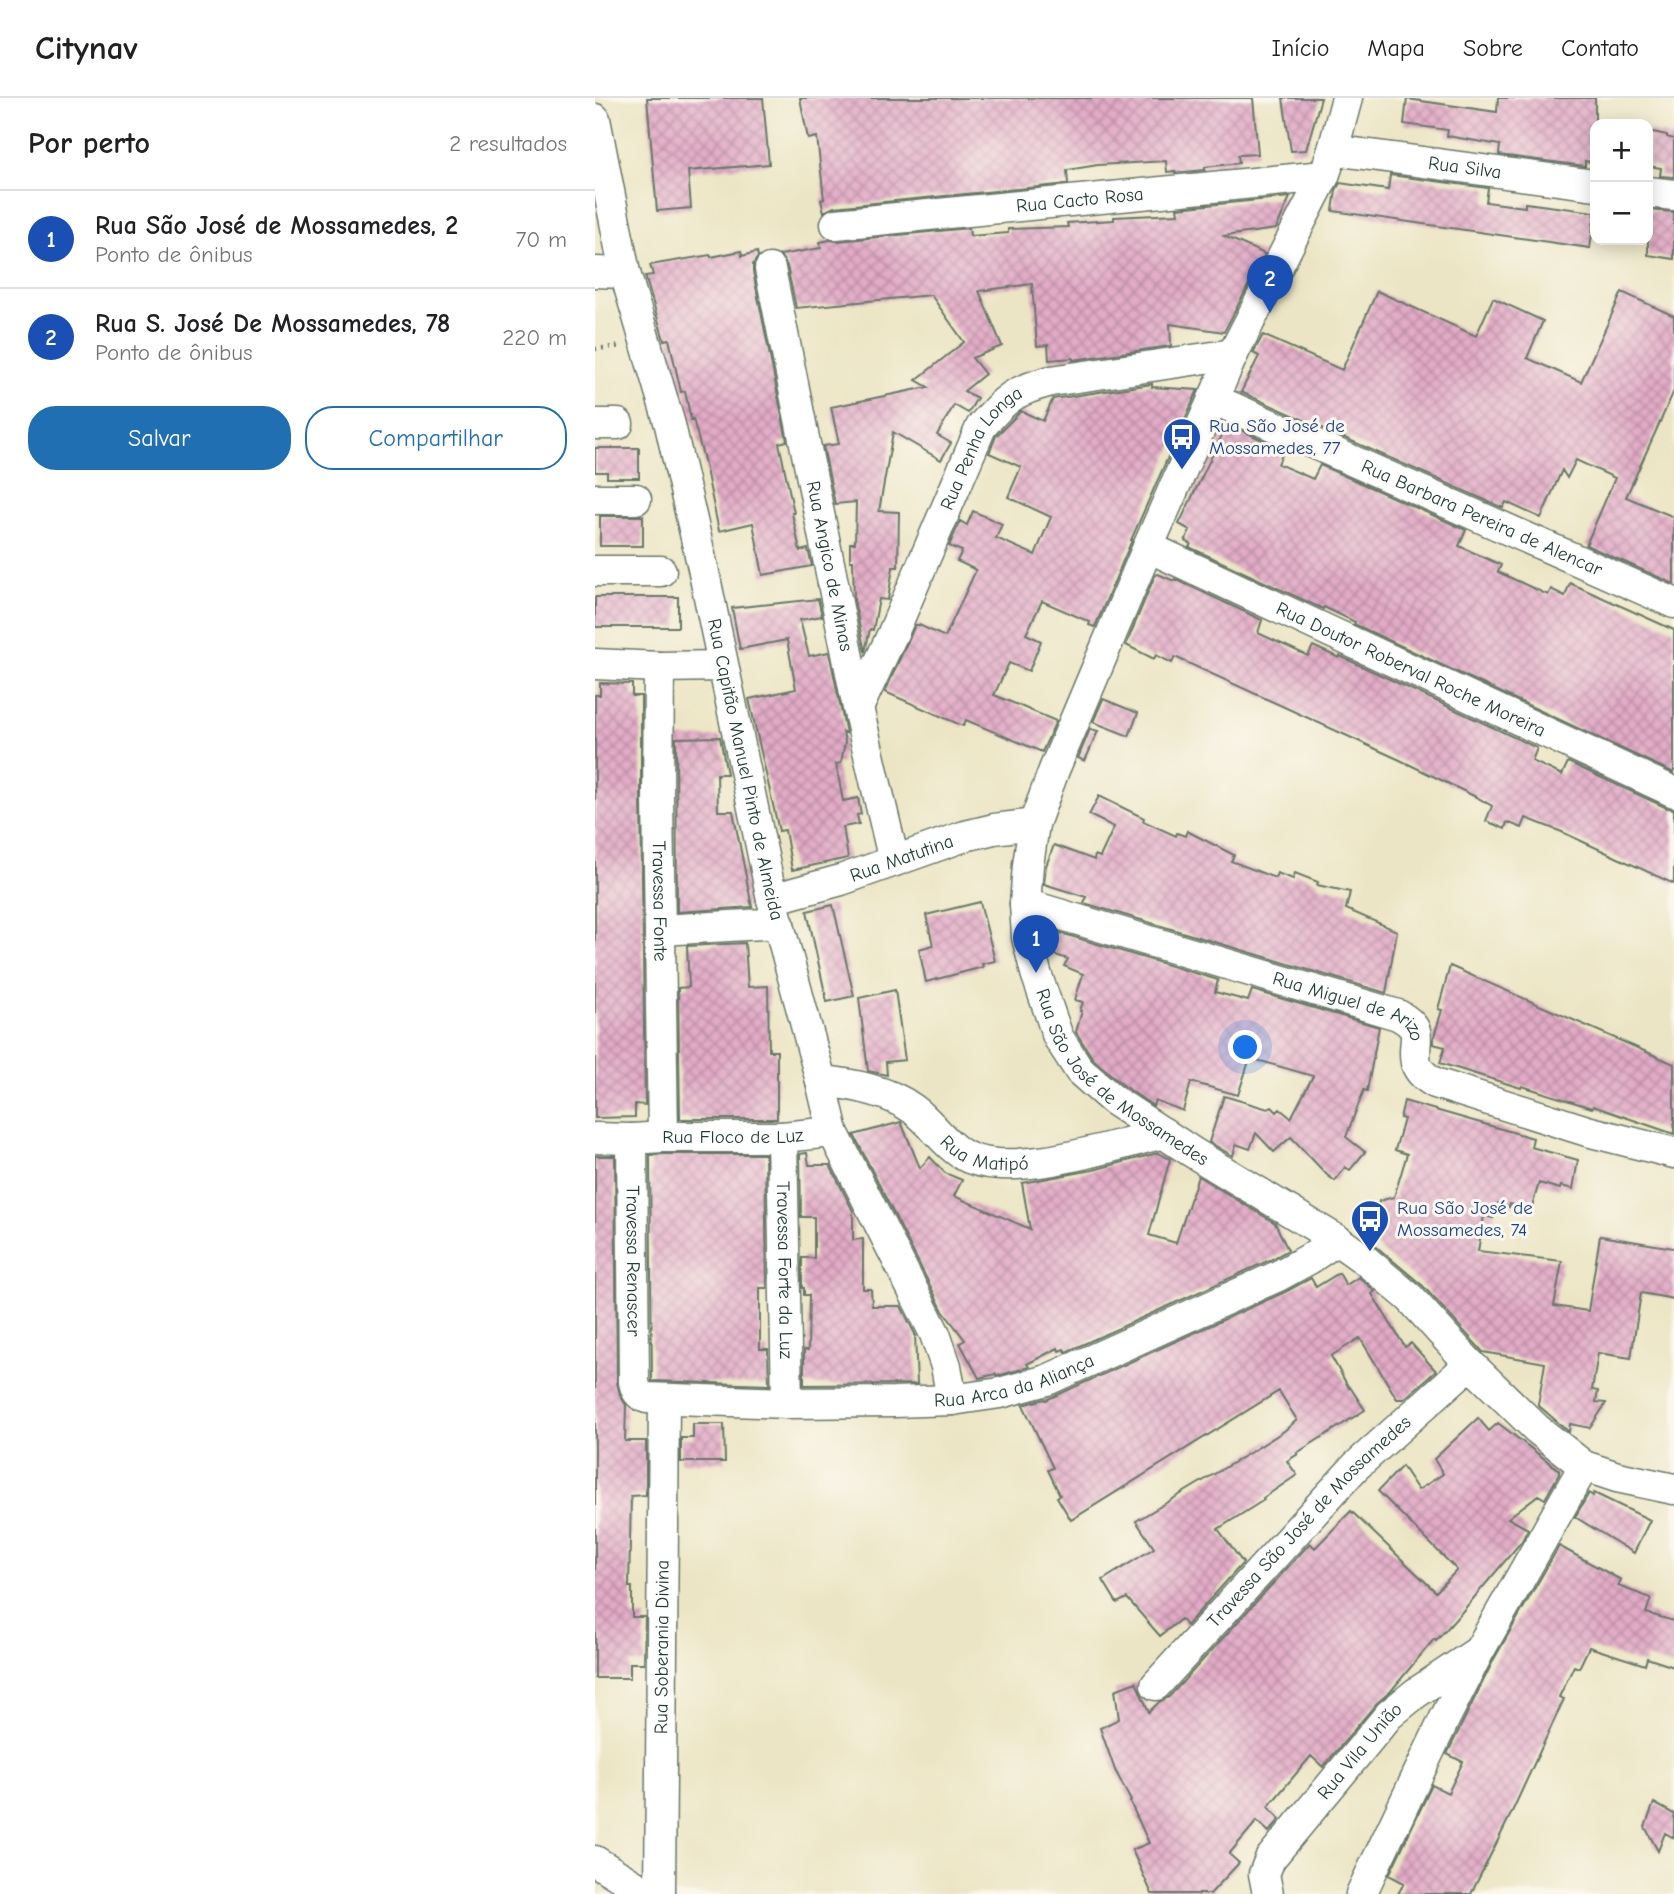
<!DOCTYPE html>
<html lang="pt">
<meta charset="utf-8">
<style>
body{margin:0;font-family:"Comic Neue",sans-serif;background:#f6f6f6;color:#202124}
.controls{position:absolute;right:21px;top:21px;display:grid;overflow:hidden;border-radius:14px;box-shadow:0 4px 18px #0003}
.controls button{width:63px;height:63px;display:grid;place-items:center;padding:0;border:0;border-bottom:2px solid #e0e0e0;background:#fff;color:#202124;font:35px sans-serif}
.you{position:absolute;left:651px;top:950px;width:24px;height:24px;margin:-18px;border:5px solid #fff;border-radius:50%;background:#1a73e8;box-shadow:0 0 0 10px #1a73e833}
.badge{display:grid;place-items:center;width:46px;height:46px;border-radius:50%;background:#1f6fb2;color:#fff;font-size:23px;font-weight:700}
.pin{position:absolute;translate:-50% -58px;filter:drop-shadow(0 2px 4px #0008)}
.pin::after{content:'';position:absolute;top:37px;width:24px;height:21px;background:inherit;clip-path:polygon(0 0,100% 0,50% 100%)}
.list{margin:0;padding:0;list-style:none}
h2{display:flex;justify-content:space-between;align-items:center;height:91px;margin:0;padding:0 28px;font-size:30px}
h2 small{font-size:23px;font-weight:400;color:#757577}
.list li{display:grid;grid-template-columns:46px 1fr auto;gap:21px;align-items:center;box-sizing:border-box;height:98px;padding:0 28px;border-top:2px solid #e0e0e0}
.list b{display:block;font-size:26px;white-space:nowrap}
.list p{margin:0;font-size:23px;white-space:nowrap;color:#757577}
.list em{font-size:23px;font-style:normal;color:#757577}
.actions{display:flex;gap:14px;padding:21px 28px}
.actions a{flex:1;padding:16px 0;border:2px solid #1f6fb2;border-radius:28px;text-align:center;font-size:24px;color:#1f6fb2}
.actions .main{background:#1f6fb2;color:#fff}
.map{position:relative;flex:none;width:1079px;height:1796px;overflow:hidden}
header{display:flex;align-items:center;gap:42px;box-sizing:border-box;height:98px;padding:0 35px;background:#fff;border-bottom:2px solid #e0e0e0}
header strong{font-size:33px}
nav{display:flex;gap:38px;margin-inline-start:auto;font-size:24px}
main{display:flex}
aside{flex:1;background:#fff}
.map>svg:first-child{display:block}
</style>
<header>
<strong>Citynav</strong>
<nav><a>Início</a><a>Mapa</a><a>Sobre</a><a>Contato</a></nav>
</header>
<main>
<aside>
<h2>Por perto<small>2 resultados</small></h2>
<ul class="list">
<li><span class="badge" style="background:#1a4fb4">1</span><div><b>Rua São José de Mossamedes, 2</b><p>Ponto de ônibus</p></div><em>70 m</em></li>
<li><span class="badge" style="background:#1a4fb4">2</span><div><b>Rua S. José De Mossamedes, 78</b><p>Ponto de ônibus</p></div><em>220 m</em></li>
</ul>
<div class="actions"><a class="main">Salvar</a><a>Compartilhar</a></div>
</aside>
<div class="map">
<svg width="1079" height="1796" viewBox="0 0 1079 1796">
<defs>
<pattern id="building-cross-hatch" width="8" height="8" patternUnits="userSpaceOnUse" patternTransform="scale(1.75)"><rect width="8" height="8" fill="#e3abc7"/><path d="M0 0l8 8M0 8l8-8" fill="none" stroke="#b78ca2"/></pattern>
</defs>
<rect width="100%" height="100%" fill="#fbf7ec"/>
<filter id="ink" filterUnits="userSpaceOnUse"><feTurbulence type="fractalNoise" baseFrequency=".0143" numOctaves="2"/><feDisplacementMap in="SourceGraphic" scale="14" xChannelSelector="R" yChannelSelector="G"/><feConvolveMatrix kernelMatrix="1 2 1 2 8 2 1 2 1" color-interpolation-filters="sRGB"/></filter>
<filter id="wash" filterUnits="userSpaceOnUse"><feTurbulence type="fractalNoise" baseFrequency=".00686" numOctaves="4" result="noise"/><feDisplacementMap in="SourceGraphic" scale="28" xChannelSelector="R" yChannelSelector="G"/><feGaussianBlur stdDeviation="1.57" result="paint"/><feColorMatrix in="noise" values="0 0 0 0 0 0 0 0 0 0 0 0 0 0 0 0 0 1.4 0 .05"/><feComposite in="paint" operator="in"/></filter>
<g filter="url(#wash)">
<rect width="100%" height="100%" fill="#ece5c5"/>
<g id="blocks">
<!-- building -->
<path fill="url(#building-cross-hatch)" d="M52 0H168L174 66 93 73 96 110 62 113Z
M205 0H658L663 56 643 57 644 65 610 69V72L580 75V73L572 74 571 63 503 67 472 72 473 86 239 109 229 114 226 102 229 101 222 39 213 41Z
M688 0H726L711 52 696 53Z
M903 0H1000V65L990 63V68L904 57 905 47 852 38 853 32 809 26 812 1 902 14Z
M1053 33 1072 37V39L1079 41V79L1065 78 1066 70 1053 68Z
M795 77 893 90 891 104 930 109V105L1000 114 995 150 738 113 741 92 745 85 793 92Z
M695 99 681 131 629 138 670 156 629 234 575 226 576 248 478 262V260L454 262 453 247 442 248 437 186 384 193 407 248 377 260 390 276 369 293 382 300 373 315 359 307 342 337 356 345 346 362 298 334 284 413 304 414 303 469H298L293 502 284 501 278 532 275 531 270 554 259 502 258 463H255V445H260L261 404 240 406 228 348 244 346 236 309 333 289 321 282 369 244 336 197 201 210 192 168 185 157 226 150 225 144 235 142 243 143 374 130 375 138 413 135V131L473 129 472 125 519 122V119L583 116 582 110Z
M1053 112 1079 114V161L1053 157Z
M146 153 147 158 162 154 163 159 158 166V174L192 343 184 345 199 415H197L205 453 213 451 217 468 168 477 158 425 124 433 109 362 98 321 96 322 90 293 86 294 74 241 69 242 50 178 58 177 55 167 115 157 116 159Z
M782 193 881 238 898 200 948 223 932 260 986 284 1027 194 1079 218V293L1031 399 1079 419V486L991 447 1020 380 981 362 972 380 967 372 946 420 911 404 908 410 646 294 664 258 658 255 668 237 747 272Z
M557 286V289L603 292 536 442H537L500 529 494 527 495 524 447 503 431 536 446 543 434 573 414 565 399 597 461 623 447 654 371 622 368 628 290 594 320 527H324L350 539 381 472 362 463 367 453 354 448 365 423 372 427 378 413 407 426 401 440 440 457 456 419 413 399 426 369 394 355 401 338 426 313 448 323 458 301Z
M639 329 689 352 683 366 718 381 725 367 871 432 864 448 906 467 903 474 953 497 956 491 970 498 975 485 1079 532V675L759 526 760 524 729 509 728 511 594 449 596 446 590 443 595 432 584 426 628 335Z
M0 350H44V380H12V374H0Z
M5 418H48V448H5Z
M563 476 579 483 580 481 667 522 663 535 713 558 718 548 744 560 745 558 942 650 937 663 967 677 973 664 1072 710 1079 711V786L967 734 931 720 927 730 912 724 910 731 891 723 897 708 883 700 805 662 580 559 577 565 561 557 559 561 531 547 560 477Z
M0 499H83V529H0Z
M223 501 227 518 205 522 214 558 234 554 251 635 248 634 250 644 246 665 241 666 248 703 263 700 266 716 262 717 264 726 248 729 253 760 197 772 190 732 184 733 154 601 201 591 192 542 145 551 137 510Z
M5 585 37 586V598H46V701L50 1007 40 1006V1019L0 1020V597H5Z
M508 601 543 615 534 638 498 624Z
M495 631 503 633 490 663 483 660Z
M125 639 132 676H122L123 713H138L157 809 82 814 81 640Z
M504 698 549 720 548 723 581 738 582 735 590 738 592 733 639 757 636 763 680 780 682 775 698 781 700 775 723 784 722 787 755 794 751 811 802 833 791 895 489 805 491 799 449 786 451 768 459 747 499 762 500 757 505 759 519 729 494 717Z
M385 804 400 863 387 866 388 869 331 884 324 851 338 847 331 817Z
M238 807 259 898 232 904 212 813Z
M449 830 623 882 620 894 653 903 657 892 784 929 772 993 769 992 751 1039 770 1054 755 1072 750 1069 740 1083 732 1077 696 1039 679 1054 661 1035 655 1051 641 1046 638 1058 614 1044 629 998 673 1011 677 1009 682 1014 685 1011 696 1020 718 978 655 960 643 997 596 984 588 1013 560 1002 558 1008 529 988 498 961 481 934 487 913H485L488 904 480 902 488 876 469 868 473 861 454 855Z
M150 845 153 889 173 888 174 953H182V1021H85L83 890 94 889 92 848Z
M855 868 1079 966V1036L998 1008 997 1010 927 988 926 990 845 965 850 949 838 946V942L847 912 843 911Z
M300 892 310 962 291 964 292 977 273 973 264 900Z
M809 1003 938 1040 936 1049 983 1062 978 1091 966 1088 965 1091 944 1085 936 1112 915 1106 914 1109 903 1105 898 1120 889 1118 883 1153 967 1163 959 1208 993 1213 1005 1138 1079 1150V1201L1046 1195 1036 1260 1003 1255 997 1292 1003 1293 1001 1304 1011 1305 995 1330 975 1326 974 1334 943 1307 950 1265 888 1254 828 1188 777 1145 784 1103 799 1099 812 1056 800 1052 809 1021 805 1020Z
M306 1024 325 1070 335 1059 350 1075 367 1082 359 1098 435 1131 427 1085 498 1072 563 1055 575 1061 554 1137 581 1145 603 1078 680 1125 693 1152 675 1162 471 1254 469 1251 464 1253 463 1250 432 1266 434 1269 402 1278 401 1276 384 1280 365 1245 370 1242 348 1213 259 1037Z
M212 1055 214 1067H235L258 1113V1142L268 1141V1191H276L277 1208H306L320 1236 322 1286 209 1287V1252H213L214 1197H209V1190H207V1160H219V1119H206L205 1056Z
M69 1056H170L172 1190H165V1251H173L174 1287 57 1283 55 1057Z
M0 1058H20L22 1284 25 1297 31 1307 30 1343H51V1397L36 1398 34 1489H37V1519H50L49 1565H35V1580H0Z
M744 1175 751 1187 764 1179 780 1193 777 1196 810 1249 816 1245 841 1273 809 1301H802L765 1240 736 1258 754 1290 755 1289 770 1312 702 1355 703 1356 692 1363 702 1377 668 1400 669 1402 623 1431 648 1465 591 1528 586 1521 565 1538 532 1500 522 1505 508 1482 559 1450 541 1423 656 1354 689 1333 702 1322 684 1293 476 1422 462 1399 465 1397 453 1372 458 1370 428 1307 450 1301 451 1302 690 1194 716 1180 721 1189Z
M883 1320 894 1333 903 1325 964 1372V1376L950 1401 943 1397 913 1420 933 1431 927 1443 866 1515 841 1543 839 1541 796 1593 781 1606 728 1669 716 1658 705 1671 673 1709 685 1721 674 1734 662 1723 634 1756 644 1765 615 1796H557L537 1752 554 1745 535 1704 536 1703 520 1672 505 1630 524 1621 520 1592 541 1584 554 1614 564 1604 574 1599 715 1445 720 1450 756 1413 841 1494 862 1472 783 1393 807 1368 823 1392 848 1376 839 1361Z
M98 1326H129L130 1364H86V1340H98Z
M994 1395 998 1398 999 1395 1055 1422 1039 1455 980 1419Z
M964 1448 1026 1482 1023 1488 1056 1500 1051 1515 1079 1523V1569L1052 1560 1050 1567 994 1549 984 1570 979 1568 964 1599 969 1601 916 1716 876 1796H803L809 1785 794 1777 837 1687 853 1695 868 1664 852 1656 899 1561Z
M1059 1705 1079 1716V1740L1070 1735 1063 1753 1050 1729Z"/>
</g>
</g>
<g filter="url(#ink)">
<use href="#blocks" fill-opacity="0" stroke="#677867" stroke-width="2"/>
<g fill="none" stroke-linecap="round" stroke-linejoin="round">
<defs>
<g id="minor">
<path id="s1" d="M752 0 738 52 729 78 638 256 553 449 459 672 439 726 433 767 430 806 432 839 441 875 463 939 485 973 518 1002 597 1054 742 1142 770 1162 815 1200 875 1266 942 1331 989 1368 1022 1379 1079 1391"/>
<path id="s2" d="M0 21 30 175 75 327 108 470 177 801 226 983 238 1034 340 1236 351 1268 357 1302"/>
<path id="s3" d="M738 52 1000 87"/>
<path d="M1053 94 1079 97"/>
<path id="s4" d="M241 126 729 78"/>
<path id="s5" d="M175 171 263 610 299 763"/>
<path d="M0 174 30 175"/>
<path id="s6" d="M618 301 1079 505"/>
<path d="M0 326H23"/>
<path d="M0 401H41"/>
<path id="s7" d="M553 449 1079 694"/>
<path d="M0 473H66"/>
<path d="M0 566 64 569 128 568"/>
<path id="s8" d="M64 569 63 701 68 1039"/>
<path id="s9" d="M263 610 298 535 386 329C411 300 418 293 456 283L638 256"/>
<path id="s10" d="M177 801 246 782 370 738 399 731 439 726"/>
<path id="s11" d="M430 806 803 917C832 933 816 942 821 965 824 975 833 981 840 985L992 1033 1079 1055"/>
<path d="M66 832 184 825"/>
<path id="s12" d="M226 983C257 986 292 992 318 1011 335 1023 347 1043 365 1055 409 1085 520 1047 569 1035"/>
<path id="s13" d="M187 1039 192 1305"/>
<path id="s14" d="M0 1040 37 1041 68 1039H187L238 1034"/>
<path id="s15" d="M37 1041 39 1284C41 1293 43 1297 52 1300L192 1305 299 1304 357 1302 405 1295 452 1282 683 1178 714 1161 742 1142"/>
<path id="s16" d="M561 1587 760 1369 875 1266"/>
<path d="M0 1763 53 1796"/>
<path id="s17" d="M65 1796 69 1301"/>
<path id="s18" d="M673 1796 669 1776 675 1761 794 1617 821 1595 881 1555"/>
<path d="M766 1796 850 1620 884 1553 989 1368"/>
</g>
</defs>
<!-- minor casing -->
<use href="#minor" stroke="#677867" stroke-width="33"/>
<!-- path -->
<path stroke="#677867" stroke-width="4.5" stroke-dasharray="2 5" stroke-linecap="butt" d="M0 251 27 248"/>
<!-- minor -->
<use href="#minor" stroke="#fff" stroke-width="30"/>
</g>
</g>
<!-- icons -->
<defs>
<symbol id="bus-pin" viewBox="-11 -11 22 30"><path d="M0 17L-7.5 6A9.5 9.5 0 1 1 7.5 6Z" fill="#1a4fb4" stroke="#fbf7ec"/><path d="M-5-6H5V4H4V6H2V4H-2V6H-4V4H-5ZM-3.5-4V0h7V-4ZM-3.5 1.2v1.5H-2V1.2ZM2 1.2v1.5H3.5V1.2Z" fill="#fff"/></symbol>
</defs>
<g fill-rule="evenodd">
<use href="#bus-pin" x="565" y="317" width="44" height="60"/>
<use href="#bus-pin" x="753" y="1099" width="44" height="60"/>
</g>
<g text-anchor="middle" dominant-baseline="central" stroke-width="6" stroke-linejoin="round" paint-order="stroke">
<!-- street labels -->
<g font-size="19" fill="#1f3d34" stroke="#fbf7ec">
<text stroke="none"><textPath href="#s3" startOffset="133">Rua Silva</textPath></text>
<text stroke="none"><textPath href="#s4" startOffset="245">Rua Cacto Rosa</textPath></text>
<text stroke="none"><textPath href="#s9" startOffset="289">Rua Penha Longa</textPath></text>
<text stroke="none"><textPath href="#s6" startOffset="294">Rua Barbara Pereira de Alencar</textPath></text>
<text stroke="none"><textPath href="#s5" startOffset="303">Rua Angico de Minas</textPath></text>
<text stroke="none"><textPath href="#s7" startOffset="290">Rua Doutor Roberval Roche Moreira</textPath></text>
<text stroke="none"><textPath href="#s2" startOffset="668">Rua Capitão Manuel Pinto de Almeida</textPath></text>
<text stroke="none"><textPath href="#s10" startOffset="136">Rua Matutina</textPath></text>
<text stroke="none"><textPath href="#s8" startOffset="234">Travessa Fonte</textPath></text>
<text stroke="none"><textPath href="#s11" startOffset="341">Rua Miguel de Arizo</textPath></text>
<text stroke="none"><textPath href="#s1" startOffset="1083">Rua São José de Mossamedes</textPath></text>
<text stroke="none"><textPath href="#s14" startOffset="138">Rua Floco de Luz</textPath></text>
<text stroke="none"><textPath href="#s12" startOffset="186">Rua Matipó</textPath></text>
<text stroke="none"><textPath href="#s15" startOffset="122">Travessa Renascer</textPath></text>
<text stroke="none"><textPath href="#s13" startOffset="133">Travessa Forte da Luz</textPath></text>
<text stroke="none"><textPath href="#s15" startOffset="635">Rua Arca da Aliança</textPath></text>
<text stroke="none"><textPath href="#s16" startOffset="224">Travessa São José de Mossamedes</textPath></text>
<text stroke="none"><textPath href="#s17" startOffset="247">Rua Soberania Divina</textPath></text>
<text stroke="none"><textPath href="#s18" startOffset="177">Rua Vila União</textPath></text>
</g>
<!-- transit labels -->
<g font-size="19" fill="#164399" stroke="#fbf7ec" text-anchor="start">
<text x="614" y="328">Rua São José de<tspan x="614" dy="22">Mossamedes, 77</tspan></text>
<text x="802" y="1110">Rua São José de<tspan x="802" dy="22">Mossamedes, 74</tspan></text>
</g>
</g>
</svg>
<div class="controls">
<button>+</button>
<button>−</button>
</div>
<div class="you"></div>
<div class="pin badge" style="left:441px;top:875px;background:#1a4fb4">1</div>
<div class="pin badge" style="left:675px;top:215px;background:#1a4fb4">2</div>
</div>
</main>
